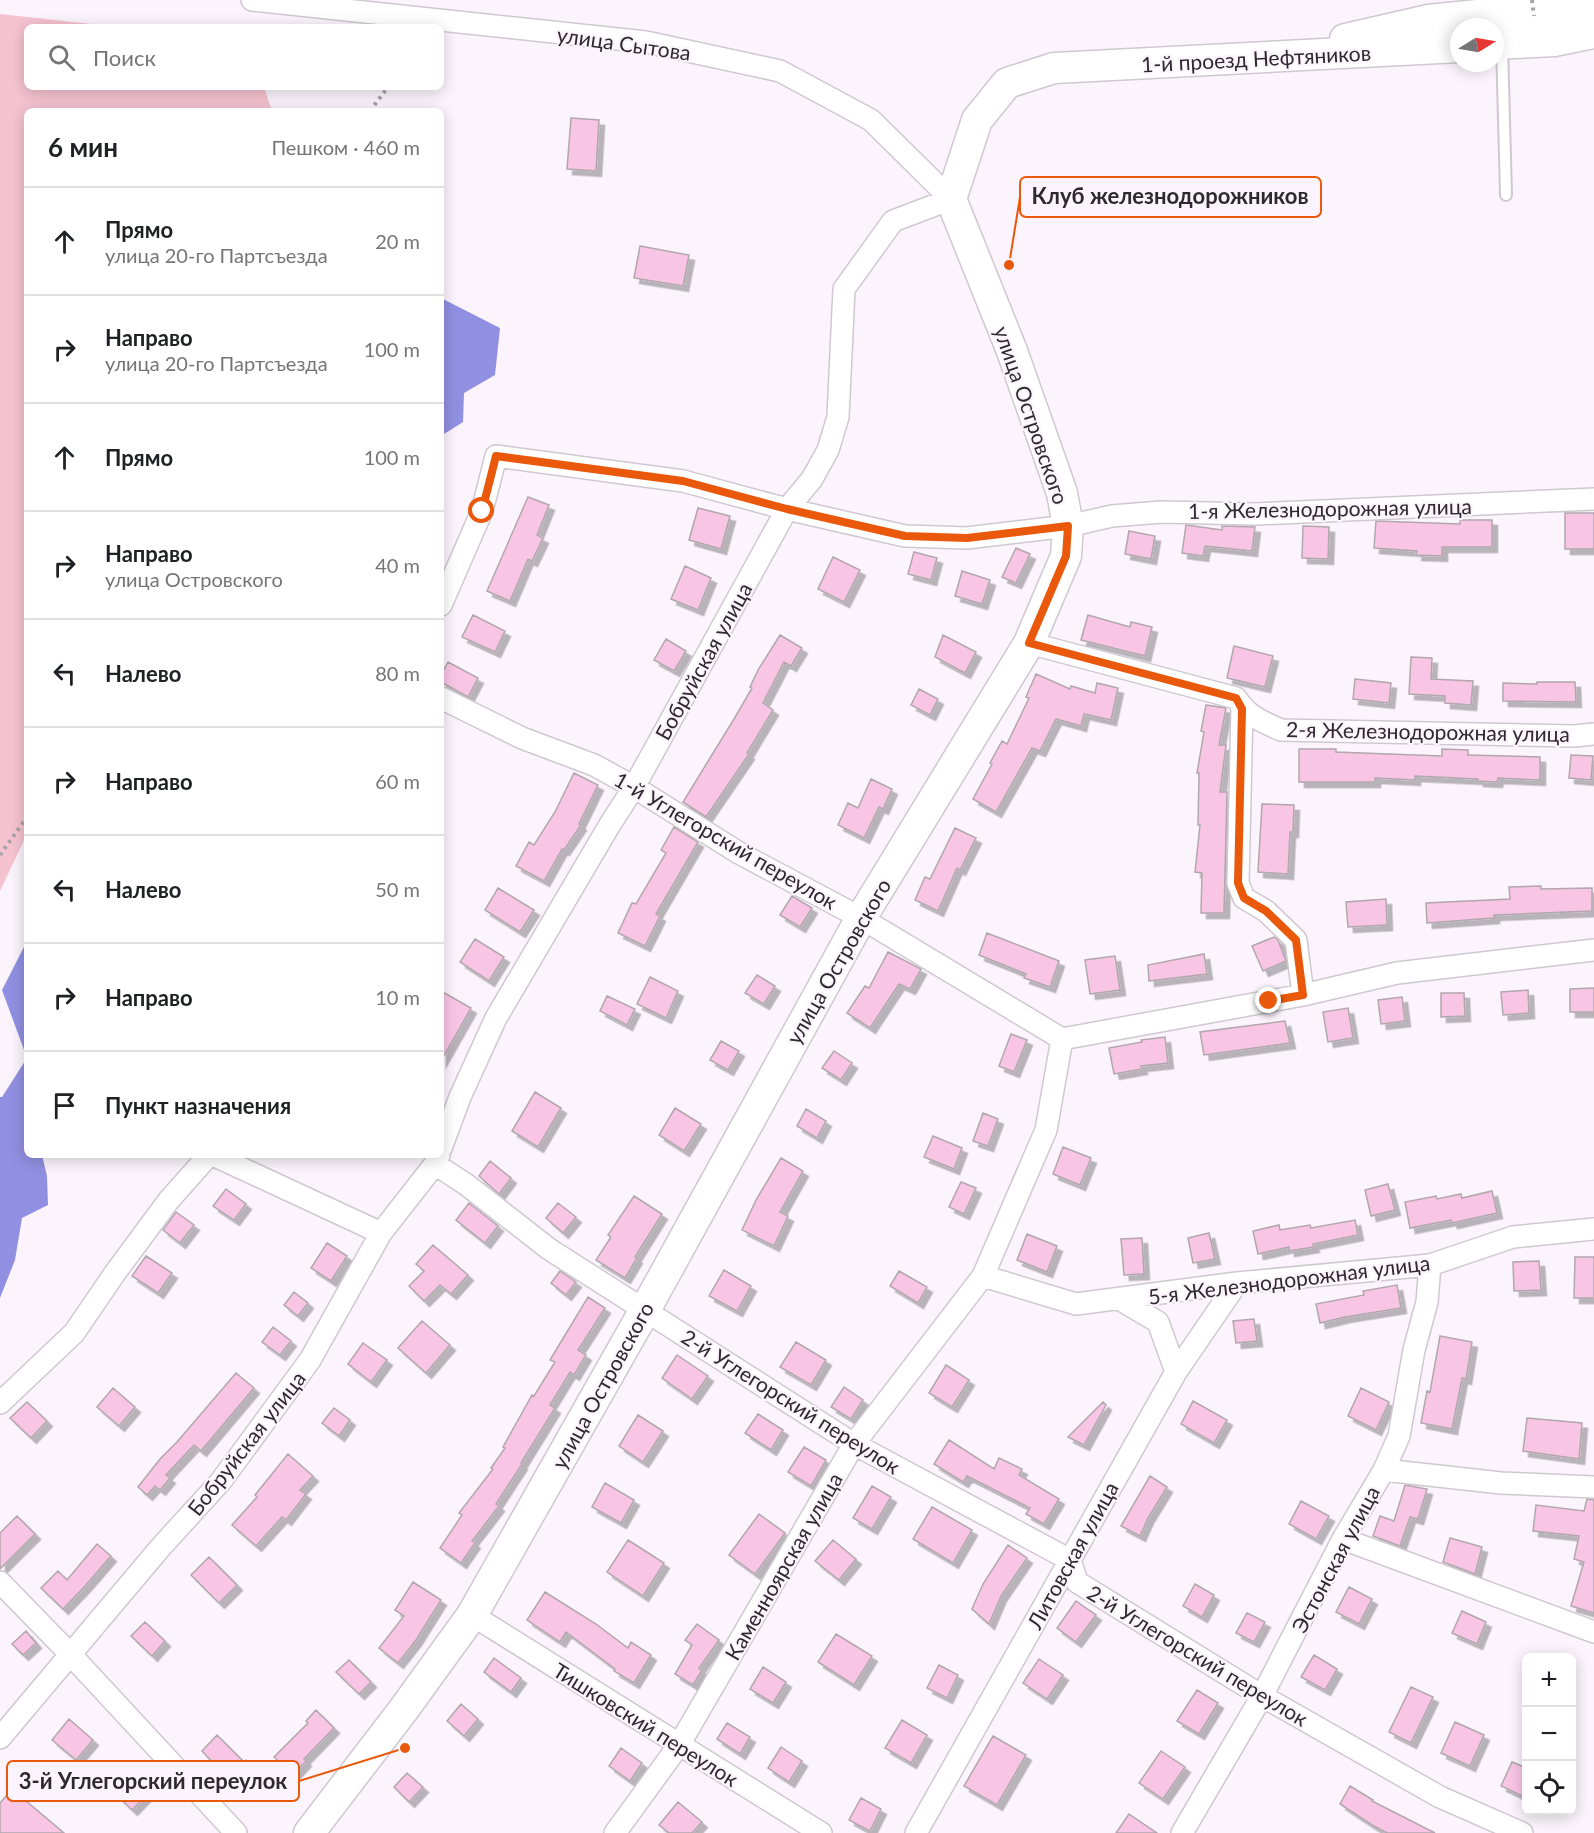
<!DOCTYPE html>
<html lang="ru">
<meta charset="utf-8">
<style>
body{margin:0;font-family:Lato,sans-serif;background:#f6f6f6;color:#202124}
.controls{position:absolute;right:18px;bottom:18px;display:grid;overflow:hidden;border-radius:9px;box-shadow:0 3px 15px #0003}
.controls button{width:54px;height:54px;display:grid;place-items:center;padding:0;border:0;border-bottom:2px solid #e0e0e0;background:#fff;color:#202124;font:30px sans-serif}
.compass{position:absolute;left:1450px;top:18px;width:54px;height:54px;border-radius:50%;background:#fff;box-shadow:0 3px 15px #0003;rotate:79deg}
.stop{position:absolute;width:18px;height:18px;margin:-14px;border:4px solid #ea580c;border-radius:50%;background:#fff}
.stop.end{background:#ea580c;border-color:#fff;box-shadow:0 2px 6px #0008}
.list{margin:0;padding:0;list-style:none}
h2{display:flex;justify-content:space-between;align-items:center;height:78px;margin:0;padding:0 24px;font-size:26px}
h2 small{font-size:20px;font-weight:400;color:#757577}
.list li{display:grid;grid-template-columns:39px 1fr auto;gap:18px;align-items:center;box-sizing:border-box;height:108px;padding:0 24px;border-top:2px solid #e0e0e0}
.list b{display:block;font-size:22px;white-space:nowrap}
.list p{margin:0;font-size:20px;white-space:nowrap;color:#757577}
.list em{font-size:20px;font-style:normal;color:#757577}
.icon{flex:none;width:33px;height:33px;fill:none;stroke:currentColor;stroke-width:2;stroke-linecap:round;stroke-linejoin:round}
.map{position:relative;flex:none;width:1594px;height:1833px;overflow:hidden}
.search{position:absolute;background:#fff;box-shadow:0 3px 15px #0003;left:24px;top:24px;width:420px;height:66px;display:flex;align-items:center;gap:15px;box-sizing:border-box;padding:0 21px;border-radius:9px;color:#757577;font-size:22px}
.panel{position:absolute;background:#fff;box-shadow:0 3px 15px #0003;left:24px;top:108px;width:420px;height:1050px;border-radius:9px}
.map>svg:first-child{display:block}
</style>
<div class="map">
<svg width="1594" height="1833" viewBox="0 0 1594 1833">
<defs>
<filter id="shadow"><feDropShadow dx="5.5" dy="5.5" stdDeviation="0" flood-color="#0004"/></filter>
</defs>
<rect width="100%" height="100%" fill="#fbf4fc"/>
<!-- green -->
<path fill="#f5c2d0" d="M0 14 119 27H27V87H264L272 111H27V834L0 891Z"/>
<!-- water -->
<path fill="#918fe1" d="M441 298 500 328 495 375 464 393 463 422 441 436Z
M27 941V1058L2 990Z
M27 1058V1155H42L47 1176 48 1205 22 1218 15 1260 0 1298V1097H2Z"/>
<!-- building -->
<path fill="#f9c5e5" stroke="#b1a7ad" stroke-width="1.5" filter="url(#shadow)" d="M571 118 599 120 596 171 567 169Z
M640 246 689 255 683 286 634 278Z
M528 497 549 505 537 535 543 538 532 561 528 559 510 601 487 591Z
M698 508 730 516 721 549 689 540Z
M1565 513H1594V549H1565Z
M1460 520H1492V547H1442V556L1416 555 1417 551 1374 548 1376 521 1460 524Z
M1186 525 1222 530V526L1255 527 1252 551 1205 546 1203 556 1182 553Z
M1303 526 1329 527 1328 559 1302 558Z
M1129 531 1155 536 1151 559 1125 554Z
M1016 548 1030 554 1016 583 1002 577Z
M914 552 937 558 931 580 908 574Z
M833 557 860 570 844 602 818 589Z
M685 566 711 578 698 610 671 599Z
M962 571 990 580 982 604 955 596Z
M473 615 505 631 495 652 462 637Z
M1088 615 1130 627 1131 622 1152 627 1145 656 1081 640Z
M780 635 802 648 791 666 784 662 763 703 773 710 747 753 749 754 706 817 683 802 734 719 752 688 750 687 758 670Z
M943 635 976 652 965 673 935 657Z
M666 639 686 651 674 671 654 660Z
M1234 646 1273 656 1265 687 1227 678Z
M1411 657 1432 658 1431 679 1473 681 1471 705 1445 703V696L1409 694Z
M448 662 478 678 468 697 441 682V675Z
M1036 674 1070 689 1071 686 1095 693 1097 683 1118 688 1111 720 1084 714 1081 726 1056 719 1040 751 1032 748 996 812 973 799 992 764 990 763 1002 741 1007 744 1029 698 1026 697Z
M1355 679 1391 683 1389 703 1353 699Z
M1537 682H1575L1576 702 1503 701V683L1537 684Z
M919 689 938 699 930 715 911 705Z
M1206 705 1226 708 1219 745H1226L1220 792H1227L1224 913H1201L1202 873 1195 872 1200 825H1198L1199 773H1197L1204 732 1201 731Z
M1299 749H1336V752L1442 756V749L1468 750V755L1540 757V780L1498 778 1497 782 1478 781V779L1415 776V780L1375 778V782H1299Z
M1571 755 1593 756 1591 780 1569 778Z
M574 773 598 785 579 824 581 825 564 850 562 849 544 881 516 866 529 842 534 845 555 812Z
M871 779 892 789 883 809 879 807 864 838 838 825 848 803 858 808Z
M1262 804 1294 805 1293 832H1290L1288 874 1258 872Z
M674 827 698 842 656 914 660 916 645 946 618 933 632 903 636 904 666 853 661 850Z
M955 828 976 838 960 870 957 868 938 911 915 900 925 877 930 879Z
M1541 886V889L1592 888V911L1494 915V918L1427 923 1426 903 1510 899 1509 887Z
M498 888 534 910 520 932 485 910Z
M792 896 812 908 800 927 780 915Z
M1386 899 1387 925 1348 927 1346 902Z
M987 933 1059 961 1050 987 1024 978 1026 974 979 955Z
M1274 937 1278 940 1286 961 1263 971 1252 946Z
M475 939 504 957 489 981 460 962Z
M888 952 921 969 910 989 899 984 870 1028 847 1013 865 986 869 988Z
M1204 954 1207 974 1149 981 1148 965Z
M1115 956 1120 990 1090 994 1085 960Z
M757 975 775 986 764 1004 745 993Z
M650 977 678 991 666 1018 637 1004Z
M1594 988V1012H1570V989Z
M1528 990 1529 1013 1503 1015 1501 992Z
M441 991 471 1008 441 1061Z
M1441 993H1464L1465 1016 1441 1017Z
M607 996 635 1009 627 1025 600 1011Z
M1402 997 1405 1021 1381 1024 1378 1000Z
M1348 1008 1353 1038 1328 1042 1323 1012Z
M1285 1021 1290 1043 1204 1055 1200 1032Z
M1011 1034 1027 1040 1014 1072 999 1066Z
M1165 1037 1168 1063 1141 1066 1142 1069 1114 1074 1109 1048 1142 1042 1141 1040Z
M721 1041 739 1051 728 1070 710 1060Z
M834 1051 852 1063 841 1080 822 1068Z
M535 1092 561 1108 538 1147 512 1131Z
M675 1108 701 1124 684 1151 659 1135Z
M806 1109 826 1121 817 1138 797 1126Z
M983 1113 998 1119 988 1146 973 1141Z
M933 1136 962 1148 954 1169 924 1157Z
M1063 1147 1091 1158 1080 1185 1053 1174Z
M781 1158 803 1171 780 1212 788 1216 774 1246 742 1230 756 1200Z
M490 1161 511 1178 499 1194 479 1176Z
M961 1182 976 1188 964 1214 949 1207Z
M1388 1184 1395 1210 1371 1216 1365 1190Z
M226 1189 246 1204 234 1220 213 1206Z
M1492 1191 1497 1213 1452 1223 1451 1220 1410 1228 1405 1202 1436 1196 1437 1199 1461 1194 1462 1198Z
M634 1196 662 1214 635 1257 637 1258 625 1278 596 1260 611 1237 608 1235Z
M469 1203 498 1226 485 1243 456 1220Z
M558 1203 576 1217 563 1233 546 1218Z
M176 1212 194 1225 180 1243 163 1230Z
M1355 1220 1358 1235 1313 1244 1314 1247 1289 1251V1247L1258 1254 1253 1231 1279 1225 1280 1230 1310 1225 1311 1228Z
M1209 1233 1215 1259 1193 1263 1188 1238Z
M1027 1234 1057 1246 1047 1272 1017 1260Z
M1142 1238 1144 1274 1124 1275 1121 1239Z
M327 1243 347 1256 331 1281 311 1268Z
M433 1245 468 1275 451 1294 440 1285 424 1301 409 1286 424 1271 416 1264Z
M146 1256 172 1273 158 1293 132 1276Z
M1575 1257H1594V1298H1574Z
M1539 1261 1541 1290 1514 1291 1513 1262Z
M724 1270 751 1286 737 1311 709 1296Z
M560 1271 576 1282 566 1295 551 1283Z
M899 1271 927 1287 918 1303 890 1286Z
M1397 1285 1401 1308 1345 1317 1320 1323 1316 1304 1364 1295 1363 1291Z
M294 1292 308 1303 298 1316 284 1305Z
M588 1297 605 1308 578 1350 586 1355 574 1375 570 1372 550 1405 555 1408 521 1463 522 1464 496 1504 499 1506 472 1541 475 1543 461 1563 440 1548 462 1515 459 1513 493 1469 491 1468 505 1448 503 1447 532 1395 534 1396 555 1362 550 1360Z
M1254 1319 1257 1341 1236 1343 1233 1321Z
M422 1321 450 1345 426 1373 398 1348Z
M273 1327 291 1341 280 1355 262 1342Z
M1440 1336 1472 1342 1466 1379 1462 1378 1452 1429 1421 1423 1427 1391 1430 1392Z
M796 1342 826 1360 811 1385 780 1367Z
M363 1343 387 1360 371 1382 348 1364Z
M677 1355 708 1376 692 1399 662 1378Z
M946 1365 969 1380 952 1407 929 1393Z
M236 1373 254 1388 201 1451 194 1445 166 1475 170 1478 160 1490 155 1486 147 1495 138 1487 160 1459 177 1442Z
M844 1387 863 1400 851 1419 831 1407Z
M113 1388 135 1407 119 1426 97 1407Z
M1361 1388 1389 1402 1376 1430 1348 1416Z
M1193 1401 1227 1420 1214 1443 1181 1424Z
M27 1402 47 1421 31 1438 10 1418Z
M1103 1402 1106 1405 1084 1445 1068 1437Z
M334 1408 350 1420 339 1436 322 1423Z
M758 1414 783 1430 771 1450 745 1433Z
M638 1415 663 1431 643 1462 619 1446Z
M1527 1418 1582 1423 1579 1459 1523 1451Z
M949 1440 994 1469 999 1458 1022 1469 1019 1475 1059 1499 1044 1524 1026 1514 1030 1508 967 1476 963 1482 934 1464Z
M804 1447 826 1460 811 1486 788 1472Z
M288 1454 313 1476 300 1490 306 1494 286 1520 282 1517 256 1546 232 1525 257 1497 255 1495Z
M1150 1476 1167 1487 1148 1518 1140 1536 1121 1526Z
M605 1483 634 1500 621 1523 592 1507Z
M1405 1485 1427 1489 1418 1519 1410 1517 1400 1546 1373 1536 1380 1516 1394 1521Z
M872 1486 891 1497 872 1529 853 1518Z
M1587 1499 1594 1500V1613L1571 1606 1584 1562 1574 1559 1579 1536 1533 1531 1536 1505 1584 1511Z
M1301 1501 1329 1516 1316 1539 1289 1524Z
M932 1507 972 1530 953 1563 913 1539Z
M759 1514 785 1533 755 1574 729 1555Z
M17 1516 35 1534 0 1569V1533Z
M1450 1538 1482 1547 1475 1574 1443 1562Z
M628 1540 664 1563 643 1596 607 1572Z
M833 1540 856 1559 839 1580 815 1561Z
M97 1544 111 1556 86 1585 63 1609 41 1588 58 1571 67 1580Z
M1008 1545 1027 1558 1001 1596 989 1624 972 1609 983 1584Z
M209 1557 237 1585 219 1603 191 1575Z
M413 1582 441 1600 416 1640 398 1663 379 1648 404 1616 395 1610Z
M1195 1584 1214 1595 1202 1617 1183 1606Z
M1349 1587 1372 1599 1359 1624 1336 1612Z
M545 1592 596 1624 628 1648 631 1642 651 1655 634 1683 614 1671 615 1669 566 1632 560 1642 527 1620Z
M1076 1601 1096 1615 1076 1642 1057 1628Z
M1462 1611 1486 1622 1477 1644 1452 1633Z
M1247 1613 1265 1622 1254 1642 1236 1633Z
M145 1622 165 1641 152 1656 131 1636Z
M697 1624 719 1640 699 1668 702 1670 693 1685 675 1674 692 1645 685 1640Z
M26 1631 36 1643 23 1655 12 1644Z
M836 1634 872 1656 854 1685 818 1662Z
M1314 1655 1337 1669 1325 1690 1301 1677Z
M494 1658 521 1678 511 1692 484 1672Z
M1039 1659 1063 1675 1047 1699 1023 1683Z
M349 1660 371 1682 359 1694 336 1672Z
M939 1665 958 1675 947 1698 927 1688Z
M763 1667 786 1682 773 1703 750 1689Z
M1411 1687 1433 1697 1411 1743 1389 1732Z
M1197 1690 1218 1703 1199 1734 1177 1721Z
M461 1704 478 1719 464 1736 447 1721Z
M316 1710 334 1728 304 1759 306 1761 293 1775 274 1757 308 1723 306 1721Z
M69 1719 93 1740 76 1760 52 1740Z
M902 1720 927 1735 911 1763 885 1748Z
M1455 1722 1484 1735 1470 1766 1441 1753Z
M727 1723 750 1737 740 1754 717 1739Z
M217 1735 244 1762 246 1760 263 1779 244 1796 202 1751Z
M993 1736 1026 1755 997 1805 964 1786Z
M781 1747 802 1761 789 1782 768 1768Z
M621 1748 642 1763 630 1781 609 1766Z
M1161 1751 1185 1767 1163 1799 1139 1783Z
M125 1762 153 1788 132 1810 105 1784Z
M1512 1762 1527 1768V1798L1501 1786Z
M407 1773 423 1787 409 1802 394 1787Z
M1350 1786 1373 1800 1372 1801 1435 1833H1387L1372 1825 1340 1804Z
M12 1789 64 1833H0V1803Z
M861 1798 881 1809 870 1831 849 1820Z
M678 1802 702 1822 692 1833H669L659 1825Z
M1129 1814 1157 1833H1116Z"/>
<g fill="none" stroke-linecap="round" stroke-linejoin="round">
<defs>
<path id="lane" d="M1502 44 1506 195"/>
<path id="street" d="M252 0 646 42 780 71 871 120 951 199 893 221 844 289 838 417 828 450 812 479 787 509 634 787 609 826 496 1018 460 1097 441 1148
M441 605 482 511 496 456 683 481 787 509 905 536 967 538 1068 526 1112 516 1161 512 1256 514 1594 499
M1029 643 1236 698C1247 716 1263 722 1281 730L1574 736 1594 734
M441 698 522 738 594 765 634 787 739 853 861 918 1062 1039
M1242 709 1238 883 1244 898 1266 911 1296 940 1303 995
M1062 1039 1303 995 1397 973 1594 950
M213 1155 381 1233
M435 1164 467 1185 549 1249 854 1444 1070 1560 1077 1582 1262 1696 1440 1797 1522 1833
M983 1276 1076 1304 1237 1283 1430 1265 1513 1237 1594 1229
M1119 1299 1158 1322 1176 1372
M0 1403 74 1333 115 1273 169 1200 209 1155
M1384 1470 1501 1483 1594 1487
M1343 1539 1594 1632
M0 1582 71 1655 236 1833
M472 1615 821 1833
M0 1738 160 1548 221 1481 310 1360 381 1233 435 1164 439 1155
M615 1833 679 1745 854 1444 983 1276 1046 1130 1062 1039
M916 1833 1176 1372 1237 1283
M1182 1833 1262 1696 1343 1539 1384 1470 1399 1436 1414 1350 1427 1302 1430 1265"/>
<path id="secondary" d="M1345 39 1428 20 1487 14 1594 13
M1495 44 1554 41 1594 33
M309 1833 404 1709 472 1615 645 1310 861 918 1029 643 1066 556 1068 526 1062 493 1012 351 951 199 977 120 1007 83 1054 68 1459 47"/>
</defs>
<!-- lane casing -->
<use href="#lane" stroke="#cfc8d0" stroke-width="14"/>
<!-- street casing -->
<use href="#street" stroke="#cfc8d0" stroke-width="24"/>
<!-- secondary casing -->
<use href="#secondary" stroke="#cfc8d0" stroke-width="33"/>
<!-- path -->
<path stroke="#a6a1a7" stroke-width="4" stroke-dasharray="3 4.5" stroke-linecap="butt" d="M370 111 388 87
M0 855 27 817"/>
<!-- lane -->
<use href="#lane" stroke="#fff" stroke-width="10"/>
<!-- street -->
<use href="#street" stroke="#fff" stroke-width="21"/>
<!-- secondary -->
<use href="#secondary" stroke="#fff" stroke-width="30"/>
<!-- path-bridge -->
<path stroke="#a6a1a7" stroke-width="4" stroke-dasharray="3 4.5" stroke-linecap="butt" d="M1532 0 1534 16"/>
</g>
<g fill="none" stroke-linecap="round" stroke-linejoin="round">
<!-- route -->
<path stroke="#ea580c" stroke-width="8" d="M482 511 496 456 683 481 787 509 905 536 967 538 1068 526 1066 556 1029 643 1236 698 1242 709 1238 883 1244 898 1266 911 1296 940 1303 995 1269 1001"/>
</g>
<g text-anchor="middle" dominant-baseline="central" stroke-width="4.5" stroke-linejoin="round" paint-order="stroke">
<!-- street labels -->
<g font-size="21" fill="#2d2a2d" stroke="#fbf4fc">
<text transform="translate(624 43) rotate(8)">улица Сытова</text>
<text transform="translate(1256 58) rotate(-3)">1-й проезд Нефтяников</text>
<text transform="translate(1032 415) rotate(71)">улица Островского</text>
<text transform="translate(1330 508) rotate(-1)">1-я Железнодорожная улица</text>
<text transform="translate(703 661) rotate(-61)">Бобруйская улица</text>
<text transform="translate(1428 731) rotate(1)">2-я Железнодорожная улица</text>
<text transform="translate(726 840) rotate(30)">1-й Углегорский переулок</text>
<text transform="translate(838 961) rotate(-60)">улица Островского</text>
<text transform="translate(1289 1279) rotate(-7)">5-я Железнодорожная улица</text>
<text transform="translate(602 1385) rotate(-61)">улица Островского</text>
<text transform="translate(791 1401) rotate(32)">2-й Углегорский переулок</text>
<text transform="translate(246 1443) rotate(-52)">Бобруйская улица</text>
<text transform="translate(1072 1555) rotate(-61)">Литовская улица</text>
<text transform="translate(1335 1559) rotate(-62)">Эстонская улица</text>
<text transform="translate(783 1566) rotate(-60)">Каменноярская улица</text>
<text transform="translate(1198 1655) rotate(31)">2-й Углегорский переулок</text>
<text transform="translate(646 1724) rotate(32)">Тишковский переулок</text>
</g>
</g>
<!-- callouts -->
<path fill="none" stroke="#e8590c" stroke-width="2" d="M1009 265L1020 197M405 1748L299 1781"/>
<g fill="#e8590c" stroke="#fbf4fc" stroke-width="2">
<circle cx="1009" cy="265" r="6"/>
<circle cx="405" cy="1748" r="6"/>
</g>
<g fill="#fbf4fc" stroke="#e8590c" stroke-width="2">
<rect x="1020" y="177" width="301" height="40" rx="6"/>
<rect x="7" y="1761" width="292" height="40" rx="6"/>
</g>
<g font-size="22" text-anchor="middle" font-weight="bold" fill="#2d2a2d">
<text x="1170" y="204">Клуб железнодорожников</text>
<text x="153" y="1789">3-й Углегорский переулок</text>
</g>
</svg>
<div class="controls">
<button>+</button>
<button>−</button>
<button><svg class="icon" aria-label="locate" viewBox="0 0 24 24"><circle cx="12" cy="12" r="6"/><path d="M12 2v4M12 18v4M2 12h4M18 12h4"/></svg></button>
</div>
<svg class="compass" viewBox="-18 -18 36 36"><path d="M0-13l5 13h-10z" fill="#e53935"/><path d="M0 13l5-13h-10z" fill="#757577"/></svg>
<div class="stop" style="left:482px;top:511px"></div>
<div class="stop end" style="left:1269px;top:1001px"></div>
<div class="search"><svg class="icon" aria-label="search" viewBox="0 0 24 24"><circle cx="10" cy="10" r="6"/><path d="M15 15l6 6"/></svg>Поиск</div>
<section class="panel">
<h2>6 мин<small>Пешком · 460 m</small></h2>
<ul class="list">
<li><svg class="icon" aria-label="ahead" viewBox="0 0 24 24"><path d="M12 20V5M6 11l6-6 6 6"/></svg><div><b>Прямо</b><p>улица 20-го Партсъезда</p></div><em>20 m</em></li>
<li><svg class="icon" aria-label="right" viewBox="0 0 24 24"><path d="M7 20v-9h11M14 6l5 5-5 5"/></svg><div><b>Направо</b><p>улица 20-го Партсъезда</p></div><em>100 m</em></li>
<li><svg class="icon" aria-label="ahead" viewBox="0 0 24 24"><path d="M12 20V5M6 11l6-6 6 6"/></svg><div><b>Прямо</b></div><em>100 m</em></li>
<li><svg class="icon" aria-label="right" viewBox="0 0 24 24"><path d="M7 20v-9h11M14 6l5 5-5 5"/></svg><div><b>Направо</b><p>улица Островского</p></div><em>40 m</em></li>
<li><svg class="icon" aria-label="left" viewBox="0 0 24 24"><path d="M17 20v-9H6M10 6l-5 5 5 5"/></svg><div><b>Налево</b></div><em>80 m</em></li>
<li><svg class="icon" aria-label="right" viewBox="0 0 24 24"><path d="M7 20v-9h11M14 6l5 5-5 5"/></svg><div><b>Направо</b></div><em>60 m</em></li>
<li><svg class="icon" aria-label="left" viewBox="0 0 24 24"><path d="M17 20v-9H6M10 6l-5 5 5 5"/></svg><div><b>Налево</b></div><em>50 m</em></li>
<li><svg class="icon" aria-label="right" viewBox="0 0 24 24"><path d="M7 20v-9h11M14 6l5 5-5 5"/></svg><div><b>Направо</b></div><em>10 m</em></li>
<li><svg class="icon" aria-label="arrive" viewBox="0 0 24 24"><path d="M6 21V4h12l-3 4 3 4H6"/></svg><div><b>Пункт назначения</b></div></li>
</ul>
</section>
</div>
